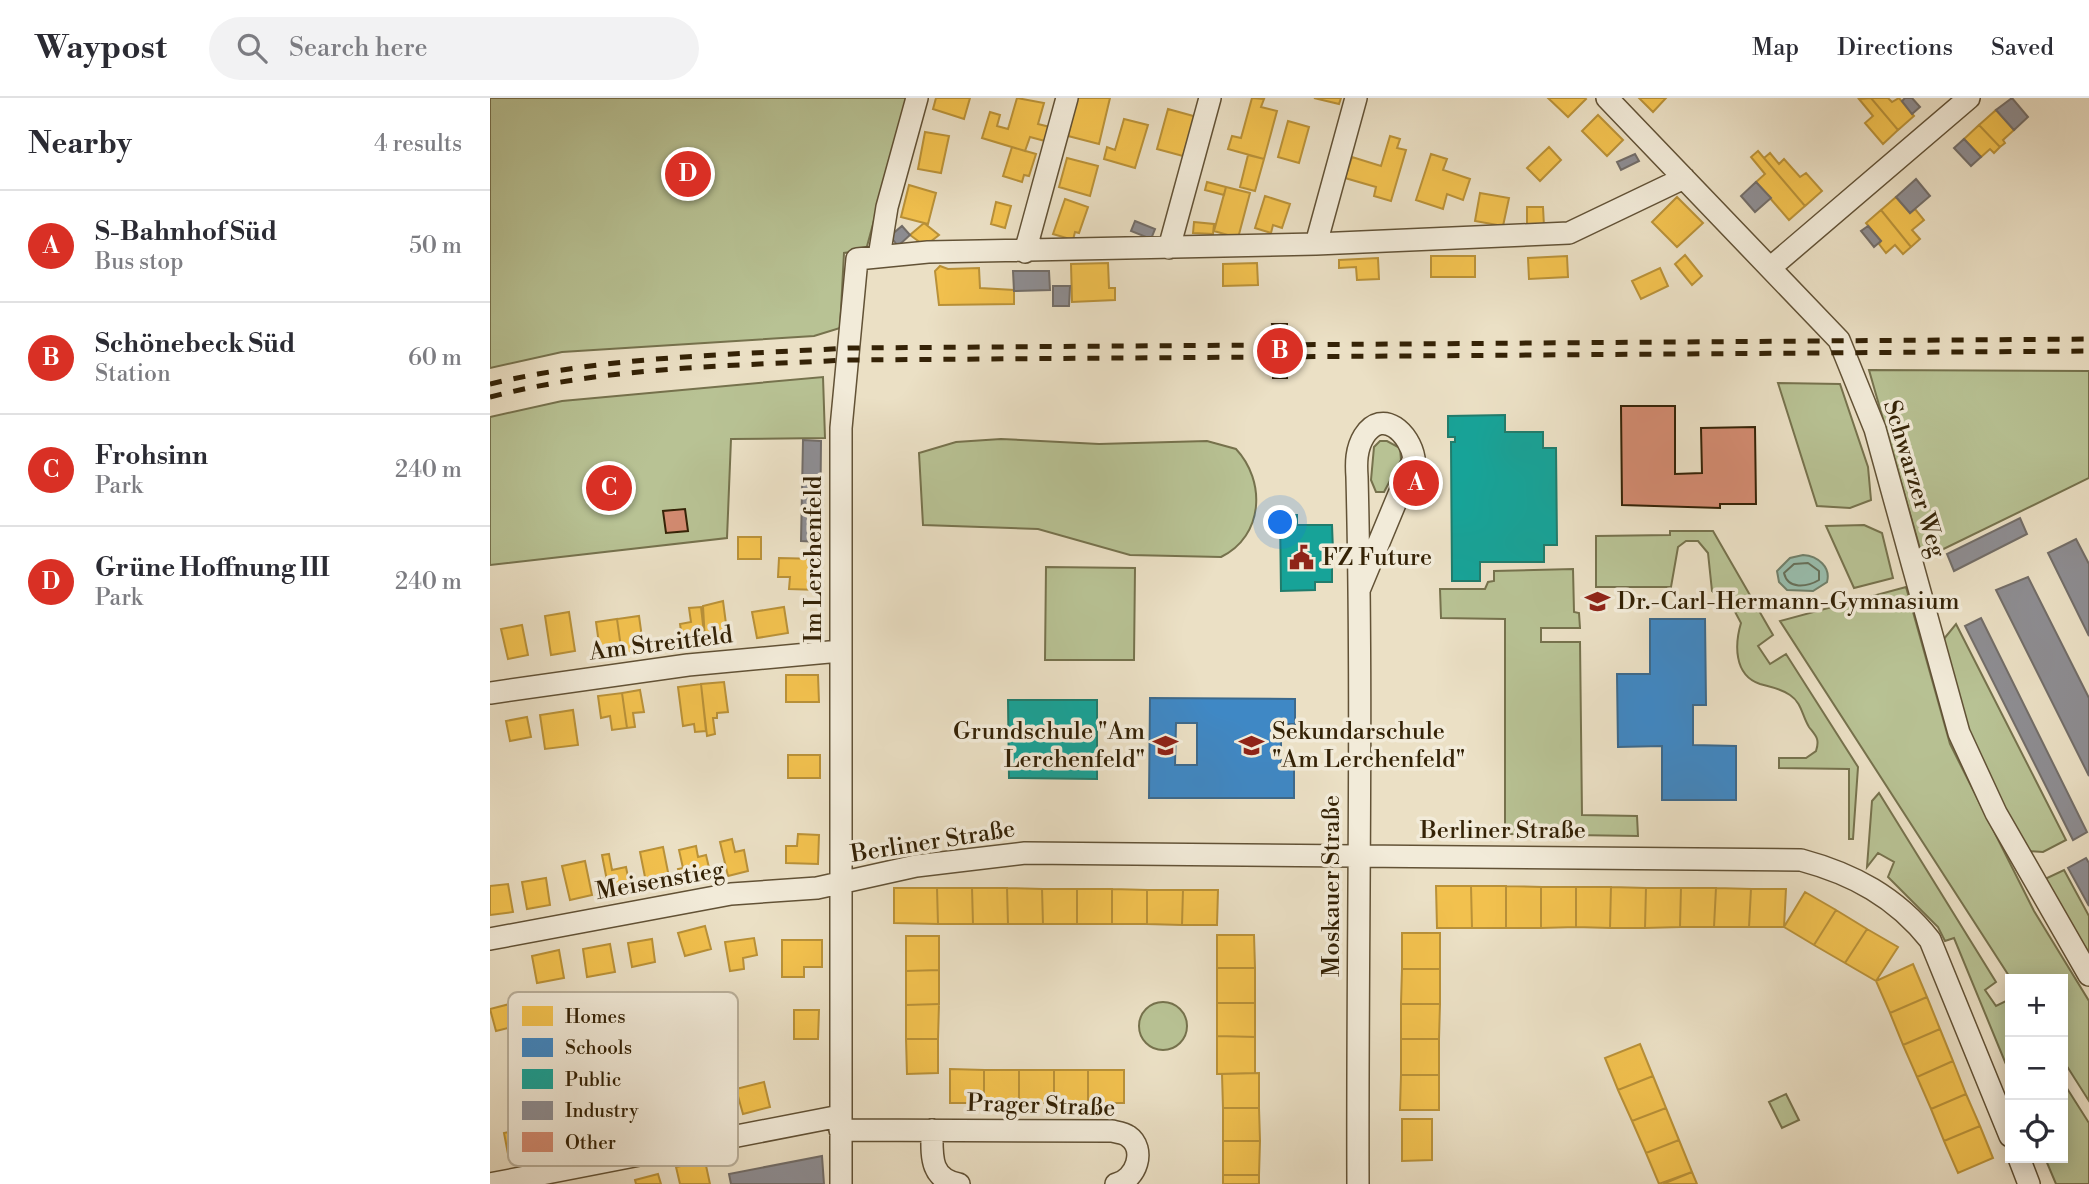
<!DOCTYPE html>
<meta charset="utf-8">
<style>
body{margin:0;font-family:"Libre Bodoni",serif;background:#f2f2f3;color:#2b2b33}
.controls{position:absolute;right:21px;bottom:21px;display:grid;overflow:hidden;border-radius:0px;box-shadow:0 4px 18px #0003}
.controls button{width:63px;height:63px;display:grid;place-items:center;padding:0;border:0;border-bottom:2px solid #e1e1e2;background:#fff;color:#2b2b33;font:35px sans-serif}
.you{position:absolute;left:791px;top:425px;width:24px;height:24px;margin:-18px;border:5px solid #fff;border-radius:50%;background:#1a73e8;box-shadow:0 0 0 10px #1a73e833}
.badge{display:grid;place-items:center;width:46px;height:46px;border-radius:50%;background:#d93025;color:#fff;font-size:23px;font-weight:700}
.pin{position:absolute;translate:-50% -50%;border:4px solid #fff;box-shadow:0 2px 7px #0006}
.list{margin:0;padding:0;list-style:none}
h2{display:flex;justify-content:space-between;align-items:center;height:91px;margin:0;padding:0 28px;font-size:30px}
h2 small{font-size:23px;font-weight:400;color:#7c7c81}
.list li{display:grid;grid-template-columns:46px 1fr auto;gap:21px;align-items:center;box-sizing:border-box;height:112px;padding:0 28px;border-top:2px solid #e1e1e2}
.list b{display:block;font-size:26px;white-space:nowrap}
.list p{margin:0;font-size:23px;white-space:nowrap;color:#7c7c81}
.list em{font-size:23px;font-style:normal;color:#7c7c81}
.icon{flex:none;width:38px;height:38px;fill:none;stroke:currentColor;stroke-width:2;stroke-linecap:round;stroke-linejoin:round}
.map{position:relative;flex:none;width:1599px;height:1086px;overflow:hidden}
header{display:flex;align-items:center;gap:42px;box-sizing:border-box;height:98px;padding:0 35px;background:#fff;border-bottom:2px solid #e1e1e2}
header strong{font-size:33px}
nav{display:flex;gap:38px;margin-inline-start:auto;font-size:24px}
.search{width:490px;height:63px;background:#f2f2f3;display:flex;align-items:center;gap:18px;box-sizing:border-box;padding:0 24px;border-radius:38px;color:#7c7c81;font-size:26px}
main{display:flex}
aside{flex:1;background:#fff}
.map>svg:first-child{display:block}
</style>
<header>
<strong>Waypost</strong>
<div class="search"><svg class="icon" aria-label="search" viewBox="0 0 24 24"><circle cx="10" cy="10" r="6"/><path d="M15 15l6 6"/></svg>Search here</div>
<nav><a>Map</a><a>Directions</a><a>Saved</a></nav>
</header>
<main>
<aside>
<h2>Nearby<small>4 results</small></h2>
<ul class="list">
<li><span class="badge">A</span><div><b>S-Bahnhof Süd</b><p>Bus stop</p></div><em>50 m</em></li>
<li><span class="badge">B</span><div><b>Schönebeck Süd</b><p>Station</p></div><em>60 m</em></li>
<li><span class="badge">C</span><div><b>Frohsinn</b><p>Park</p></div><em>240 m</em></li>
<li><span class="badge">D</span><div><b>Grüne Hoffnung III</b><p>Park</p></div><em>240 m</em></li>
</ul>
</aside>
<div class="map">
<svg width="1599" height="1086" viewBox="0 0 1599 1086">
<rect width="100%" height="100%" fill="#ebe0c5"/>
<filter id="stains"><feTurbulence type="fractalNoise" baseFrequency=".00286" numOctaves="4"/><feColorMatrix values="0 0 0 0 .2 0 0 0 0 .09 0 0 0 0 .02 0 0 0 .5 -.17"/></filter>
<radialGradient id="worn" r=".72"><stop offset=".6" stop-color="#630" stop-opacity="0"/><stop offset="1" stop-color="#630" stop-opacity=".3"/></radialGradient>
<!-- green -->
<path fill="#b8c294" stroke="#76724d" stroke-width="2" d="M0 0H417L376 152 354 155 350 230 324 238 72 254 0 270Z
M1379 272 1599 273V380L1433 461Z
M333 279 335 340 241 341 237 440 0 467V319L72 303Z
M1288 285 1350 286 1378 369 1381 402 1360 410 1327 408Z
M511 341 609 346 717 343 746 351C776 383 774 438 731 459L640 457 548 431 433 427 429 355 466 344Z
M890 343H897L910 350 911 362 894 394H886L881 382 884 349Z
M1374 427 1392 435 1403 480 1364 490 1336 428Z
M1180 433H1223L1283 537 1268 548 1280 566 1296 556 1368 669 1363 741H1359V671L1289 670V660H1316L1326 653C1330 641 1326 638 1319 629 1312 618 1312 605 1300 597 1290 590 1281 589 1270 586 1243 577 1245 545 1251 525L1243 510 1222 493 1218 455 1208 443H1196L1188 449 1181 489H1106V438L1180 437Z
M556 469 645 470 644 562H555Z
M1083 471 1084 514 1089 515 1090 530H1051V544H1090L1092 717 1147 718 1148 738 1015 736V521L951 520 950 491H995L998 484 1004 483V473Z
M1416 489 1460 646 1544 813 1599 903V1003L1573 962V881H1521L1290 523Z
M1466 526 1576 742 1553 754 1536 753 1480 644 1453 542Z
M1389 695 1506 884 1495 892 1506 908 1520 901V976L1464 840 1455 843 1448 829 1398 779 1404 764 1388 755 1377 769 1382 703Z
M1574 772 1599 818V859L1555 781Z
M649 928a24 24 0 1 1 48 0a24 24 0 1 1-48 0Z
M1573 984 1599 1025V1086H1566L1555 1060H1573Z
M1296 996 1309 1022 1292 1030 1279 1004Z"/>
<!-- water -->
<path fill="#99beae" stroke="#71806b" stroke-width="2" d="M1313 457C1328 458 1341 469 1337 484L1323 493 1297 492 1289 484 1287 473 1300 460Z"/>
<!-- homes -->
<path fill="#f2c14e" stroke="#b99138" stroke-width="2" d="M446 0H480L474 21 443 11Z
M527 0 554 5 548 26 560 29 555 43 540 39 535 53 492 40 500 14 510 17 507 28 518 31Z
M587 0H620L609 46 578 38Z
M762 0 774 1 771 9 787 13 774 61 738 51 742 38 751 40Z
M824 0H851L849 6Z
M1058 0H1095L1096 1 1078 19Z
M1149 0H1176L1163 14Z
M1381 0 1408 32 1393 46 1375 25 1383 18 1369 1Z
M1381 0H1398L1402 4 1409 0 1424 18 1408 32Z
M678 11 707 19 700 49 696 48 693 58 667 51Z
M1506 12 1524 32 1513 42 1515 45 1510 49 1489 27Z
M1108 17 1133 42 1117 58 1092 33Z
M634 21 658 27 645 70 614 61 617 49 625 52Z
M798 23 819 29 809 65 788 59Z
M1489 27 1510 49 1504 55 1500 51 1491 59 1474 41Z
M435 34 459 38 451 75 428 71Z
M900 38 910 41 907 50 916 52 901 103 884 98 886 89 855 80 862 59 891 68Z
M522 49 546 56 539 78 534 77 532 84 513 78Z
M1059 49 1071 62 1050 83 1037 70Z
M1268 53 1315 108 1299 122 1266 84 1275 76 1261 59Z
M1280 55 1289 66 1294 61 1310 79 1316 75 1332 93 1315 108 1274 60Z
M941 56 957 61 953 72 980 81 973 102 957 96 953 111 926 102Z
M758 57 774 61 765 93 750 89Z
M577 60 608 68 600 98 569 89Z
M717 84 736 89 734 97 715 92Z
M419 87 446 95 438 126 411 119Z
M736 89 760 95 748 140 724 133Z
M990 95 1019 100 1013 128 985 123Z
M775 98 800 106 792 130 783 127 781 135 765 130Z
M1187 99 1213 125 1187 149 1162 124Z
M1406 99 1420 115 1425 111 1434 122 1422 132 1430 141 1421 149 1391 112Z
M575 101 598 109 589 135 585 134 583 142 563 136Z
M506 104 521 108 515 130 501 126Z
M1037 109H1053L1054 128H1037Z
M1391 112 1421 149 1413 156 1405 147 1396 155 1389 146 1391 143 1376 125Z
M704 124 724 126 723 136 703 135Z
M434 125 449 137 435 148 420 137Z
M1195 157 1212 178 1202 187 1185 166Z
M941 158H985V179H941Z
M1077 158 1078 179 1039 181 1038 160Z
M888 160 889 181 867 182 866 169 849 170V162Z
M618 165 619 190H625V202L582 204 581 166Z
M767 165 768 187 733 188V166Z
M450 168 458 171 489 170 490 190 524 192V206L449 207 445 173Z
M1170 170 1178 188 1151 201 1142 183Z
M248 439H271V461H248Z
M289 460 330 461 329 492 299 491 300 479H288Z
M233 503 238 541 215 544 213 508Z
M211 509 215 544 193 547 190 526 201 524 199 510Z
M294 509 298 535 267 540 262 514Z
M79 514 85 553 61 557 55 518Z
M149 518 154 554 132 557 127 521Z
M127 521 132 557 111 560 106 524Z
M32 527 38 557 18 561 11 531Z
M296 577H328L329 604H296Z
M234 584 238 614 227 615V620H223L225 636 217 638 211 586Z
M211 586 216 633 205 634 204 626 193 628 188 589Z
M150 592 154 614 143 615 145 629 137 630 132 595Z
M132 595 137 630 122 632 120 618 111 620 108 598Z
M83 612 88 647 55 651 50 617Z
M37 619 41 639 20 643 16 623Z
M298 657H330V680H298Z
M308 736 329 737 328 766 296 765V748H307Z
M242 741 245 754 254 752 258 773 238 778 230 744Z
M206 748 208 759 216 757 221 778 191 785 188 771 193 770 189 752Z
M173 749 180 784 157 789 150 754Z
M119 756 122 772 136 769 140 789 119 793 112 757Z
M95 763 102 797 80 802 72 768Z
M56 780 60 807 37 811 32 784Z
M18 786 23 814 0 817V788Z
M946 788H981L982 830H947Z
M981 788H1016V830H982Z
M1016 788 1051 789V830H1016Z
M1051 789H1086V829L1051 830Z
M1086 789H1121L1120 830 1086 829Z
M1121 789 1156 790 1155 830H1120Z
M404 790H447L448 826 404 825Z
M447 790H482L483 826H448Z
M482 790H517L518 826H483Z
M517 790 552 791 553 826H518Z
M1156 790H1191L1190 829 1155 830Z
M1191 790H1226L1224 829H1190Z
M1226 790 1261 791 1259 829H1224Z
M552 791H587V826H553Z
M587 791H622V826H587Z
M622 791 657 792V826H622Z
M1261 791H1296L1294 829H1259Z
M657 792H693L692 827 657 826Z
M693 792H728L727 827H692Z
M1315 794 1346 812 1324 847 1294 829Z
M1346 812 1377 831 1355 865 1324 847Z
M215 828 221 851 195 858 188 835Z
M1377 831 1408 849 1386 883 1355 865Z
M912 835H950V871H912Z
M727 837H764L765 870H727Z
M416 838H449V872L416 873Z
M264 840 267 857 253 860 254 871 240 873 235 844Z
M162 841 165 864 142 869 138 845Z
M292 842H332V869H314V879H292Z
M120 846 125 874 97 879 93 851Z
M69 852 74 880 47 885 42 858Z
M1423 866 1437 899 1400 915 1386 883Z
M727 870H765V905H727Z
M912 871H950V906H911Z
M449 872V906L416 907V873Z
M1437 899 1450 931 1413 947 1400 915Z
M39 901 45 923 6 933 0 911Z
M727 905H765V939L727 938Z
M449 906 448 941H416V907Z
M911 906H950L949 941H911Z
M304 912H329L328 941H304Z
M1450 931 1463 963 1427 979 1413 947Z
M727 938 765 939V975L727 976Z
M416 941H448V975L417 976Z
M911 941H949V977H911Z
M1150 946 1163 978 1128 992 1115 960Z
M1463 963 1476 996 1441 1011 1427 979Z
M460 971 494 972V1005H460Z
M494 972H529V1005H494Z
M529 972H564V1005H529Z
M564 972H598V1005H564Z
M598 972H634V1005H598Z
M769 975V1010H733L732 976Z
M911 977H949V1012H910Z
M1163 978 1176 1010 1142 1023 1128 992Z
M274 984 280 1009 253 1016 246 991Z
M1476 996 1490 1028 1454 1043 1441 1011Z
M733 1010H769L770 1043H733Z
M1176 1010 1189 1042 1156 1055 1142 1023Z
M912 1021H942V1062L912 1063Z
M1490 1028 1503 1060 1468 1075 1454 1043Z
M39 1030 44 1056 19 1061 14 1035Z
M1189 1042 1202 1074 1169 1086 1156 1055Z
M733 1043H770L769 1077H733Z
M215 1063 220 1086H190L186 1069Z
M1202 1074 1207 1086H1173Z
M168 1076 171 1086H146L145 1082Z
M733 1077H769V1086H733Z"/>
<!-- schools -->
<path fill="#3f88c5" stroke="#3c698c" stroke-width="2" fill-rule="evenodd" d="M1160 521H1215L1216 607H1203V647L1246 648V702H1172V648L1128 649 1127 576H1160Z
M660 600 805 601V626H791V668H804V700H659ZM686 625H707V667H685Z"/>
<!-- public -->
<path fill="#17a398" stroke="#207c6c" stroke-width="2" d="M1015 317V334H1053V350H1066L1067 447H1054V464H990V483H962L961 344H965V339H958V318Z
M790 417H807V427H842L843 453H833V467L842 466V484H825V492L791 493Z
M518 602H607V681L519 680Z"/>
<!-- industry -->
<path fill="#8d8d92" stroke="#726d68" stroke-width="2" d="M1415 0H1422L1430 9 1422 16 1412 3Z
M1522 0 1538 19 1524 32 1506 12Z
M1474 41 1491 59 1481 68 1464 50Z
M1145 56 1149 63 1131 72 1127 64Z
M1426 81 1440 98 1420 115 1406 99Z
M1266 84 1281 100 1265 114 1251 98Z
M645 123 665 131 661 141 641 133Z
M412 128 420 137 408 148 400 138Z
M1378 128 1391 143 1384 149 1371 133Z
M523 173H559L560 192 524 193Z
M563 188H580L579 208H563Z
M313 342 331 343 330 444 311 443Z
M1530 420 1537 436 1464 473 1457 456Z
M1586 441 1599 466V538L1558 455Z
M1538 479 1599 600V678L1506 492Z
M1491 520 1597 734 1583 742 1475 528Z
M1596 760 1599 765V808L1578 770Z
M332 1058 334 1086H241L239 1076Z"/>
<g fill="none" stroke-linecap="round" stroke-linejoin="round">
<!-- shore -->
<path stroke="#66705a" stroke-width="2" d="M1318 465 1329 473V482C1317 489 1298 492 1294 475L1304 466Z"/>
</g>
<!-- building -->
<path fill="#d38b71" stroke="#342206" stroke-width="2" d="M782 226H797V233H783Z
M783 272H797V280H783Z
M1131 308H1185V376L1212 375 1211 330 1265 329 1266 406H1230V410L1132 407Z
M195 411 198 433 176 435 173 413Z"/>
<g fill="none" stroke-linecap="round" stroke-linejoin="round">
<defs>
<path id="street" d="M1117 0 1349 242 1385 331 1469 635 1506 715 1599 877
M826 146 866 0
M679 150 720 0
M535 154 577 0
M389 159 397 109 427 0
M1280 170 1479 0
M0 595 198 567 350 553
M0 841 241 796 327 790 426 768 535 755 1311 762C1363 776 1406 799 1440 842L1520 1038
M350 1032 622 1033C626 1034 634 1035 638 1038 657 1051 646 1082 626 1086
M442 1032C442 1056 439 1081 469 1086
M1529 1060 1539 1086
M0 1086 350 1018
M351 1086V330L367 161 438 154 826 146 1079 135 1194 80
M868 1086C867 850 873 615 867 379 866 365 866 351 874 338 893 309 920 336 924 360L870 490"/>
</defs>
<!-- street casing -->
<use href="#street" stroke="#625236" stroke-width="24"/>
<!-- street -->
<use href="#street" stroke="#f2ebd9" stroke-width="21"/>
<!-- rail -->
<path stroke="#342206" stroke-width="5" stroke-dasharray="12 12" stroke-linecap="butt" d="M0 286C117 258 239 257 359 250L1599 241
M0 299C115 269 239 268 357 262L1599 253"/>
</g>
<!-- icons -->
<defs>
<symbol id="civic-bare" viewBox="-9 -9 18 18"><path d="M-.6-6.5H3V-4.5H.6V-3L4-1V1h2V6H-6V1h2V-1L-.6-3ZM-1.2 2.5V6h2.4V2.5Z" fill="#8f2418" stroke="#f2ebd9" stroke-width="2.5" paint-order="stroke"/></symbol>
<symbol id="school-bare" viewBox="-9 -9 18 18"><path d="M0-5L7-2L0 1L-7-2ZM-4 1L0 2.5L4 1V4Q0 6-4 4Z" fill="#8f2418" stroke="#f2ebd9" stroke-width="2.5" paint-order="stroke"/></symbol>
</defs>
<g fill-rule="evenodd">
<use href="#civic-bare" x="794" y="442" width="35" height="35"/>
<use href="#school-bare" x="1090" y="486" width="35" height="35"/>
<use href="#school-bare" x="658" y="630" width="35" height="35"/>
<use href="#school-bare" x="744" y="630" width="35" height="35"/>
</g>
<g text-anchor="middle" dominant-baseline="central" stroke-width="7" stroke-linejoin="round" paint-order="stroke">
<!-- street labels -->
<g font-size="24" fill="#342206" stroke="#f2ebd9">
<text transform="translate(1424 381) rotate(73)">Schwarzer Weg</text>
<text transform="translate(324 461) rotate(-90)">Im Lerchenfeld</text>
<text transform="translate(171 546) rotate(-7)">Am Streitfeld</text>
<text x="1013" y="733">Berliner Straße</text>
<text transform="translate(443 744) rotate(-9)">Berliner Straße</text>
<text transform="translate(170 783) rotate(-10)">Meisenstieg</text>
<text transform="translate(842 788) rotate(-90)">Moskauer Straße</text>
<text transform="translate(551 1008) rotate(2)">Prager Straße</text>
</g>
<!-- poi labels -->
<g font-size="24" fill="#342206" stroke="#f2ebd9" text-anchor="start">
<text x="832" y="460">FZ Future</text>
<text x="1127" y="504">Dr.-Carl-Hermann-Gymnasium</text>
<text x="655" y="634" text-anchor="end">Grundschule "Am<tspan x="655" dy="28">Lerchenfeld"</tspan></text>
<text x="782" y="634">Sekundarschule<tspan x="782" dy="28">"Am Lerchenfeld"</tspan></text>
</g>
</g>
<!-- legend -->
<rect x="18" y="894" width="230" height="174" rx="10" fill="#f2ebd9" stroke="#b9af9a" stroke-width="2"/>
<rect x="32" y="908" width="31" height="20" fill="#f2c14e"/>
<rect x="32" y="940" width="31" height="19" fill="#3f88c5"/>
<rect x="32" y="971" width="31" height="20" fill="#17a398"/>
<rect x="32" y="1003" width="31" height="19" fill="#8d8d92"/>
<rect x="32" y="1034" width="31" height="20" fill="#d38b71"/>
<g font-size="19" fill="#342206">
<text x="75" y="925">Homes</text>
<text x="75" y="956">Schools</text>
<text x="75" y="988">Public</text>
<text x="75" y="1019">Industry</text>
<text x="75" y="1051">Other</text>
</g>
<rect width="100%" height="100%" filter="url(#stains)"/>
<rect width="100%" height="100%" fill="url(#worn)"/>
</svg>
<div class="controls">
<button>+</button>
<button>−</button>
<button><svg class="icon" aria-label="locate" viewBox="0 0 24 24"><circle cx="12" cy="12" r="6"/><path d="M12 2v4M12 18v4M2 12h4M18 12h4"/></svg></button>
</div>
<div class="you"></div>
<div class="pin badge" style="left:926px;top:385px">A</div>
<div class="pin badge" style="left:790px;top:253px">B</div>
<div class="pin badge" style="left:119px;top:390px">C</div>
<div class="pin badge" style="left:198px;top:76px">D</div>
</div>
</main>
